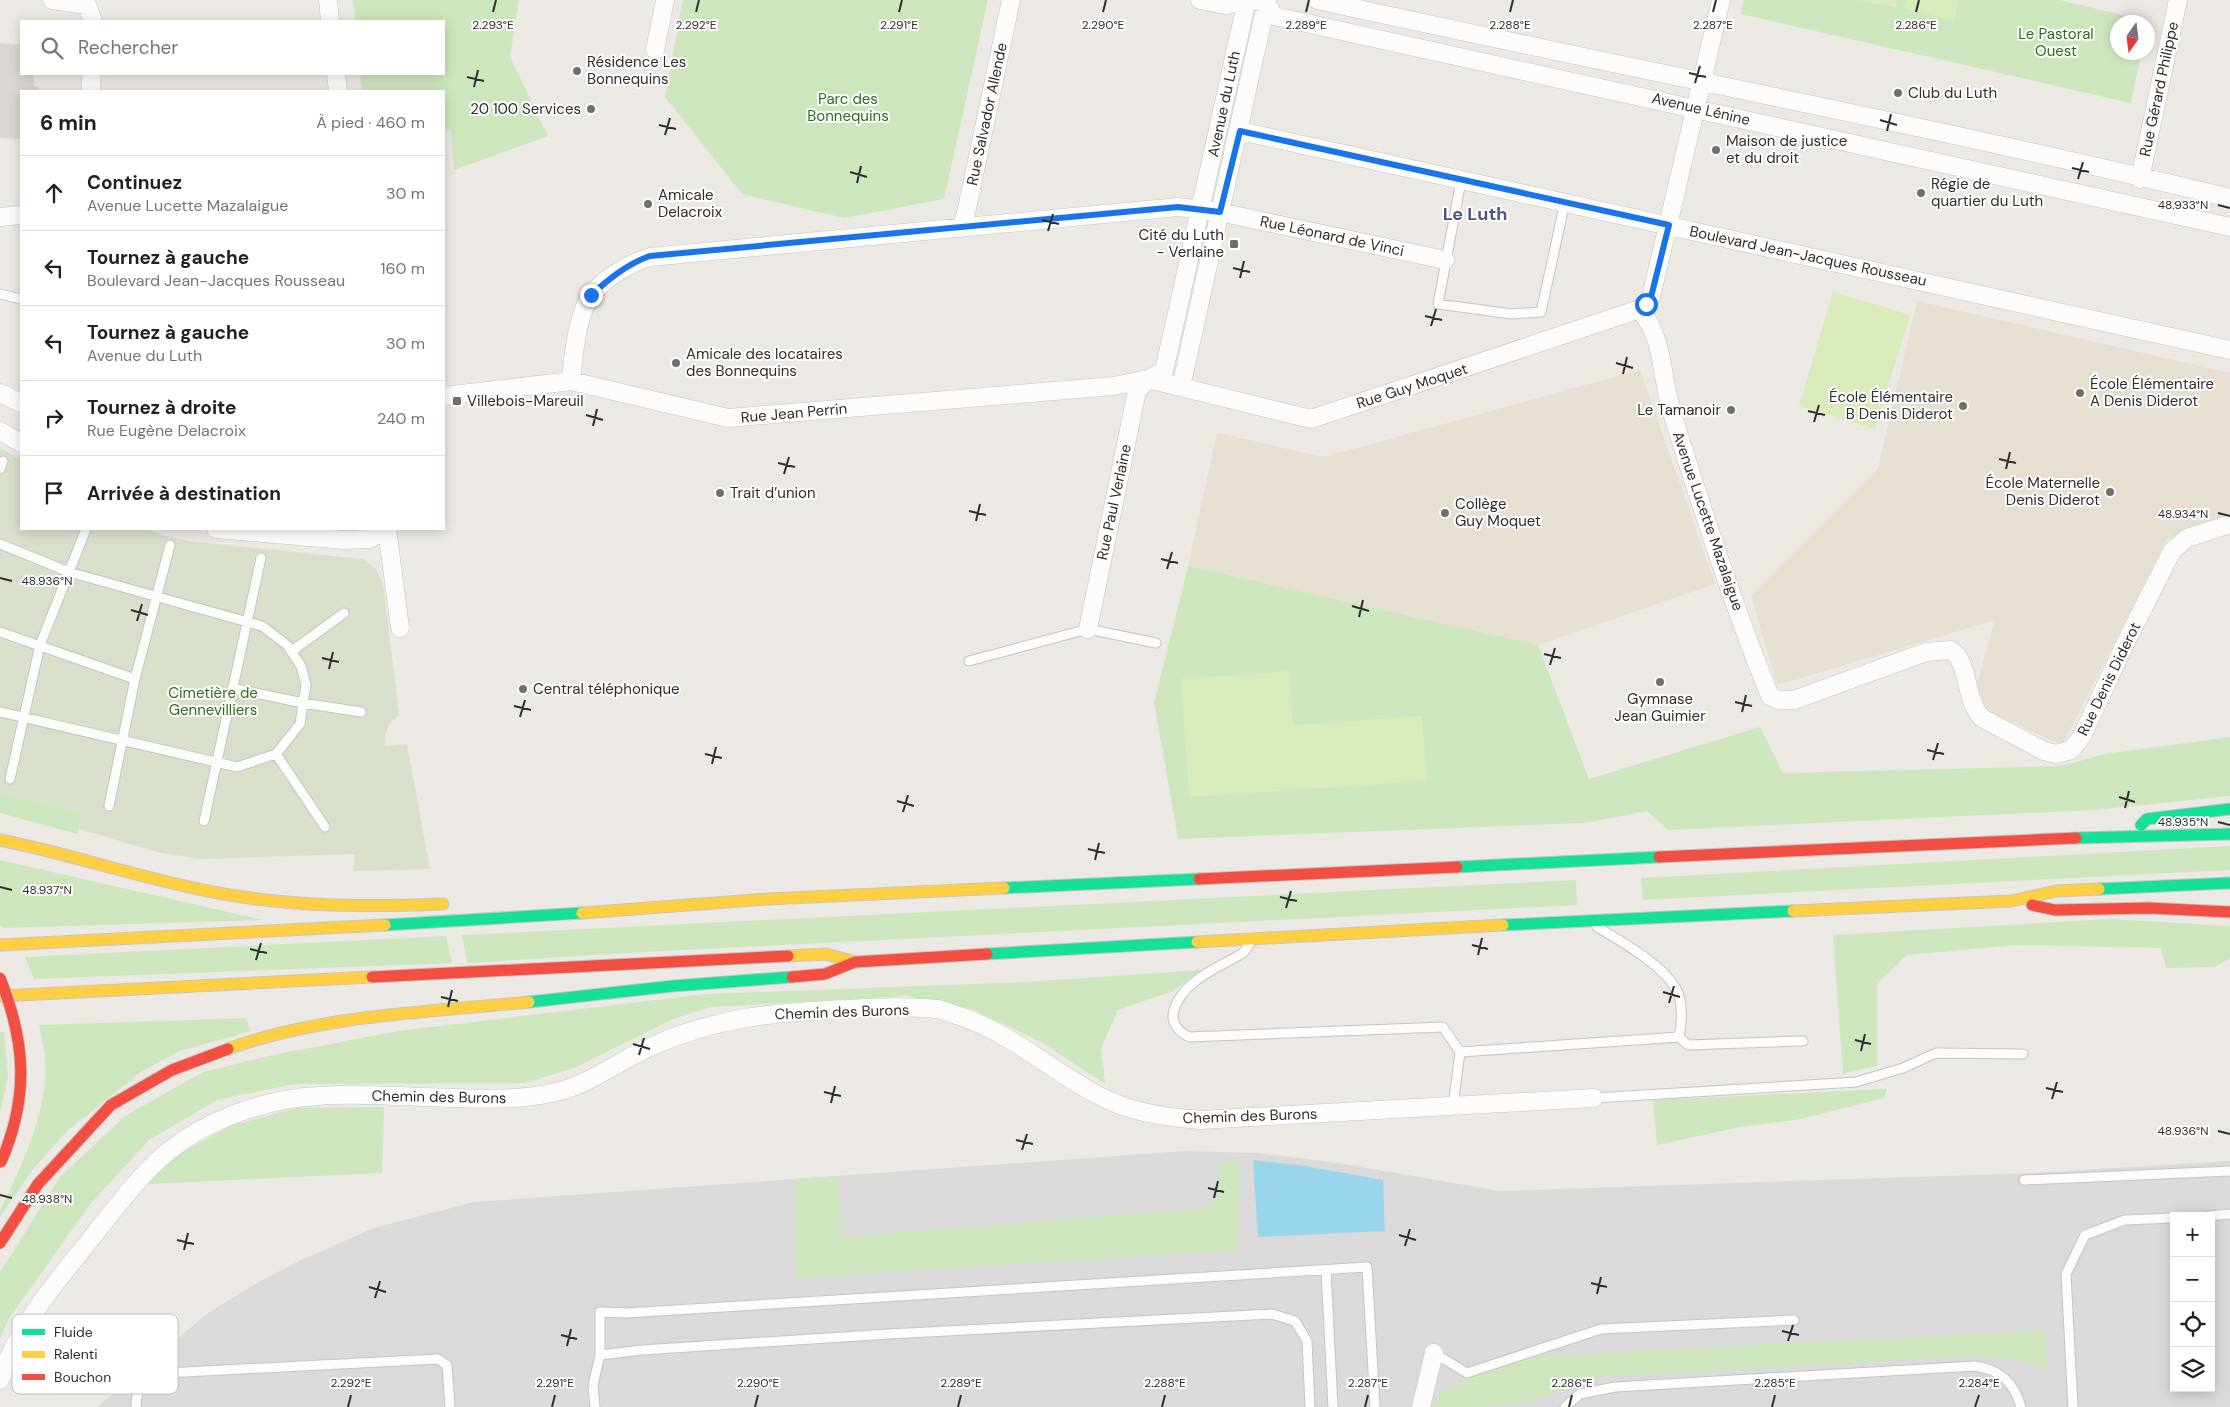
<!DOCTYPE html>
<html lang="fr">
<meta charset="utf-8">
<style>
body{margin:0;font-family:"DM Sans",sans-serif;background:#f6f6f6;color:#202124}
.controls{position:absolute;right:15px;bottom:15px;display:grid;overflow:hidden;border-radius:0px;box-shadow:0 2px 12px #0003}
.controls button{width:45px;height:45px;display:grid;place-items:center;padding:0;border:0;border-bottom:1px solid #e0e0e0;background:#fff;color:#202124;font:25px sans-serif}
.compass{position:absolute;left:2110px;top:15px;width:45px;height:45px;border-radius:50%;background:#fff;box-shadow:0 2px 12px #0003;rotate:194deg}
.stop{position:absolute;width:15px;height:15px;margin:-11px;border:4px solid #1a73e8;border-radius:50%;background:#fff}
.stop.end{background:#1a73e8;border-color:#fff;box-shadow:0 1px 5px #0008}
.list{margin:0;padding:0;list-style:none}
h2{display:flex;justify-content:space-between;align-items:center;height:65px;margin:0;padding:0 20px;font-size:21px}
h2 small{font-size:16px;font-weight:400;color:#757577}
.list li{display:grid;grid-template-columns:32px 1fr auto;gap:15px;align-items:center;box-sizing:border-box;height:75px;padding:0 20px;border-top:1px solid #e0e0e0}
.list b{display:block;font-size:19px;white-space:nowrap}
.list p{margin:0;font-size:16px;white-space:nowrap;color:#757577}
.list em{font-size:16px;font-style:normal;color:#757577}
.icon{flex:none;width:28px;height:28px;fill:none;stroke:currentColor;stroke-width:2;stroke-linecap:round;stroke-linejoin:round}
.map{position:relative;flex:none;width:2230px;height:1407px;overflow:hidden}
.search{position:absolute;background:#fff;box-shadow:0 2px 12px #0003;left:20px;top:20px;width:425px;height:55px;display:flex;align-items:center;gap:12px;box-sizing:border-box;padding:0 18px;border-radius:0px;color:#757577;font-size:19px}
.panel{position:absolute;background:#fff;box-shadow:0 2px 12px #0003;left:20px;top:90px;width:425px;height:440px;border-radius:0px}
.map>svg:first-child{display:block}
</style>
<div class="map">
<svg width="2230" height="1407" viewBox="0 0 2230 1407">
<rect width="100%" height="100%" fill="#ece8e4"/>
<!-- industrial -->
<path fill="#dcd9db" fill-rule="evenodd" d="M1186 1151 1258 1153 1338 1163 1500 1191 2031 1173 2230 1161V1407H97L208 1313 257 1283 303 1259 374 1228 474 1202ZM2174 1216H2211V1388H2174Z"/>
<!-- education -->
<path fill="#e6e0d3" d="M1917 301 2230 373V514L2167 539 2062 745 1982 709 1976 687 1995 620 1777 685 1751 595 1878 468Z
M1640 370 1715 584 1538 645 1188 566 1217 433 1324 457Z"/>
<!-- green -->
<path fill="#cee6be" d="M353 0H519L510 57 548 136 454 170 451 130 444 131V91H362L360 74H444V21H355Z
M683 0H988L944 199 844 218 742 194 665 97Z
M1744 0H2059L2148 21 2118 22V52L2141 53 2131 103 1741 14Z
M1188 566 1538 645 1589 779 1760 727 1783 773 2061 766 2105 754 2230 737V796L2094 810 1668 830 1647 811 1584 823 1178 839 1154 702Z
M0 792 84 813 77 834 0 813Z
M2230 846V870L1643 900 1641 878Z
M0 860 263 920 3 928 0 925Z
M1576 880 1577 905 643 952 467 963 462 935Z
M2110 919 2230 926V958L2215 967 2166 968 2161 948 2015 945 1907 955 1877 984V1066L1843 1073 1833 935Z
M446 936 452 963 34 979 25 957Z
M1201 970 1173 991 1118 1010 1101 1048 1105 1084 1041 1042 972 1009 907 996 710 1007 675 1018 574 1068 525 1083 293 1084 217 1100 149 1140 88 1207 8 1320 0 1339V1272L60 1177 125 1116 203 1072 273 1055 399 1031 706 994 1025 982Z
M246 1018 251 1031 180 1051 141 1072 67 1131 34 1168 0 1217V1211C21 1167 49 1110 45 1060 45 1048 41 1037 39 1025Z
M0 1032H4L8 1077 0 1113Z
M1887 1089 1884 1098 1800 1119 1740 1127 1657 1145 1653 1100Z
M384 1107 382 1173 148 1184 177 1155 233 1125 297 1108Z
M1239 1160 1238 1250 795 1278 794 1179 837 1176 843 1237 1204 1208 1216 1198 1221 1162Z
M2045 1330 2047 1370 2022 1360 1973 1356 1599 1377 1528 1403 1478 1407H1433L1440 1394 1464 1380 1537 1356Z"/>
<!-- cemetery -->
<path fill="#d8e0cc" d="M0 448 21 460V529H145L162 535 188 541 363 559 376 569 383 584 399 715C387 725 384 730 385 746L407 744 430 869 354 871 355 854 203 859 161 853 79 829 84 813 0 792Z"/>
<!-- pitch -->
<path fill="#d9eabb" d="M1858 0H1897L1896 8Z
M1906 0H1959L1954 21 1904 9Z
M1833 292 1910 315 1875 429 1799 406Z
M1289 671 1293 725 1422 716 1427 781 1189 797 1181 679Z"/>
<!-- plaza -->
<path fill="#dad6d2" d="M0 43 21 45V74H34V86L39 87 38 91H21V139L0 138Z"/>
<!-- water -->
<path fill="#99d6ec" d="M1253 1160 1305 1166 1383 1180 1385 1231 1258 1237Z"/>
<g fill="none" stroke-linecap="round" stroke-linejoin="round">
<defs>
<path id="lane" d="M1461 181 1438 304 1512 314 1541 312 1565 202
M0 294 21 299
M0 469 3 461
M0 544 69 572 262 626 287 645 301 666 306 685 303 703 300 724 276 754 237 767 0 712
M0 632 135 679 109 806
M292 651 344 613
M969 661 1088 629 1156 643
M135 679 170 545
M232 688 303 703 361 712
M276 754 325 827
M10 779 40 645 86 529
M204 821 261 558
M1597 927C1621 941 1665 966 1677 991 1683 1003 1682 1024 1679 1037
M1249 945 1243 953C1218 968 1183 980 1174 1010 1170 1023 1178 1031 1189 1037L1443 1027 1460 1052
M1594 1098 1856 1082 1903 1068 1936 1053 2023 1054
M1453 1106 1460 1052 1679 1037 1688 1045 1803 1041
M2024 1180 2230 1171
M2208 1216 2230 1214
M1326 1270 1333 1407
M1434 1353 1467 1373 1601 1329 1794 1320
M600 1355 642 1350 889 1334 1272 1314 1295 1321 1307 1341 1310 1407
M136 1407C135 1388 147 1377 166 1373L438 1359 447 1365 450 1407
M595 1407 593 1385 600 1355V1312L626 1313 1367 1267 1375 1407
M1565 1407 1580 1394 1615 1387 1975 1366C2000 1370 2014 1382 2021 1407
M2073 1407 2066 1274 2085 1235 2125 1220 2174 1218"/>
<path id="street" d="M52 0 87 5 93 21
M328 0 330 21
M1200 0 1226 5 1245 0
M1251 0 1266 3 1274 16 2230 227
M1317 0C1621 67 1927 125 2230 198
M1721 0 1651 297 1640 309C1666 343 1660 376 1673 416 1702 510 1733 605 1770 696L1778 700H1794L1926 652 1950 650C1970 660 1964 700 1982 718L2044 751 2056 754 2071 750 2082 736 2125 644 2172 551 2187 538 2230 524
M655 50 665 0
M91 74V91
M336 74 338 91
M1240 131 2230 350
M2140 179 2178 0
M0 217 21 215
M961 228 966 213 1011 0
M571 381C573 358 577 313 592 294 606 277 630 263 650 257L1178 207 1219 212 1445 260
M1181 387 1267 0
M0 393 21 403
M444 396 571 381 728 418 1114 386 1148 379 1311 419 1640 309
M0 431 21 443
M216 529 344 540 369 539 387 529
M387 529 400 628
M1088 629 1137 391 1148 379 1164 371 1247 0
M0 1380C18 1325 57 1281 93 1236 113 1211 132 1185 155 1163 197 1123 261 1099 318 1096 353 1093 388 1096 422 1097 466 1098 510 1102 552 1093 590 1085 618 1061 652 1046 717 1017 777 1012 847 1009 876 1007 907 1006 937 1009 945 1010 954 1015 963 1017 1012 1035 1049 1068 1094 1093 1127 1112 1163 1117 1200 1120L1594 1098
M1421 1407 1434 1353"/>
<path id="fast" d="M2141 825 2147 819 2230 809
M2076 838 2230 834
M1457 867 1659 857
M1004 888 1199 879
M2099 889 2230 883
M385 925 582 913
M1503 925 1793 911
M987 954 1197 942
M529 1002 673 986 792 977"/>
<path id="slow" d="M0 840C76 855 148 881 224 894 297 907 370 907 443 904
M1793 911 2011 901 2056 891 2099 889
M582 913 768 899 1004 888
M1197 942 1503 925
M0 945 385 925
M788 956 826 954 855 962
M0 996 372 977
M228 1049C319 1015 432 1012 529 1002"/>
<path id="jam" d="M1659 857 2076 838
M1199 879 1457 867
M2032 905 2055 910 2149 908 2230 912
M372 977 788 956
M792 977 825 974 855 962 987 954
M0 1243 38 1184 111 1105 172 1070 228 1049"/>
</defs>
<!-- lane casing -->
<use href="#lane" stroke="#c5c4c5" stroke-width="11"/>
<!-- street casing -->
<use href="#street" stroke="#c5c4c5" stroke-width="19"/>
<!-- fast casing -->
<use href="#fast" stroke="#c6c5c4" stroke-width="13"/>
<!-- slow casing -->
<use href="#slow" stroke="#c6c5c4" stroke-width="13"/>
<!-- jam casing -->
<use href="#jam" stroke="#c6c5c4" stroke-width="13"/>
<!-- lane -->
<use href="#lane" stroke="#fcfcfb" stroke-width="9"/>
<!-- street -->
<use href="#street" stroke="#fcfcfb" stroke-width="18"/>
<!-- fast -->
<use href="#fast" stroke="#16e098" stroke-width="11"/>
<!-- slow -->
<use href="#slow" stroke="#ffcf43" stroke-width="11"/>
<!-- jam -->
<use href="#jam" stroke="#f24e42" stroke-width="11"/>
<defs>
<path id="jam-bridge" d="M0 978C26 1043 29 1097 1 1162"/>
</defs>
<!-- jam-bridge casing -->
<use href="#jam-bridge" stroke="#c6c5c4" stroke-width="13" stroke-linecap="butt"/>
<!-- jam-bridge -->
<use href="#jam-bridge" stroke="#f24e42" stroke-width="11"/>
</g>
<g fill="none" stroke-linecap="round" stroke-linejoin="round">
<!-- route -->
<path stroke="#1a73e8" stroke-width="6" d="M591 295C609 279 627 264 650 256L1178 207 1220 212 1240 131 1669 225 1651 297 1646 304"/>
</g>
<!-- ticks -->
<path fill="none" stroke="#2e2e2e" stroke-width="2" d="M493 12 496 0M696 12 699 0M899 12 902 0M1103 12 1106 0M1306 12 1309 0M1510 12 1513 0M1713 12 1716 0M1916 12 1919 0M1689 73 1706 77M467 77 484 81M1695 83 1700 66M474 87 478 70M1880 120 1897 125M659 125 676 129M1887 131 1891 114M665 135 670 118M2072 168 2089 172M850 172 867 177M2078 179 2083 162M857 183 861 166M2218 205 2230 208M1042 220 1059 224M1048 231 1053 214M1233 268 1250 272M1240 278 1244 261M1425 316 1442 320M1431 326 1436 309M1616 363 1633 368M1623 374 1627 357M1808 411 1825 415M586 415 603 420M1814 422 1819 405M593 426 597 409M1999 459 2016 463M778 463 795 467M2006 469 2010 452M784 474 789 457M969 511 986 515M2218 513 2230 516M976 521 980 504M1161 559 1178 563M1167 569 1172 552M0 578 12 581M1352 606 1369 611M131 610 148 615M1359 617 1363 600M137 621 142 604M1544 654 1561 658M322 658 339 662M1550 665 1555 648M329 669 333 652M1735 702 1752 706M514 706 531 710M1742 712 1746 695M520 717 525 700M1927 750 1944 754M705 754 722 758M1933 760 1938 743M712 764 716 747M2119 797 2135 802M897 801 914 806M2125 808 2129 791M903 812 908 795M2218 822 2230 825M1088 849 1105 853M1095 860 1099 843M0 887 12 890M1280 897 1297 901M1286 908 1291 891M1472 945 1488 949M250 949 267 953M1478 955 1482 938M256 960 261 943M1663 992 1680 997M441 997 458 1001M1669 1003 1674 986M448 1007 452 990M1855 1040 1871 1044M633 1044 650 1049M1861 1051 1865 1034M639 1055 644 1038M2046 1088 2063 1092M824 1092 841 1096M2052 1099 2057 1082M831 1103 835 1086M2218 1131 2230 1134M1016 1140 1033 1144M1022 1150 1027 1134M1208 1188 1224 1192M0 1195 12 1198M1214 1198 1218 1181M1399 1235 1416 1240M177 1240 194 1244M1405 1246 1410 1229M184 1250 188 1233M1591 1283 1607 1287M369 1287 386 1292M1597 1294 1601 1277M375 1298 380 1281M1782 1331 1799 1335M561 1335 577 1339M1788 1341 1793 1325M567 1346 571 1329M348 1407 351 1395M552 1407 555 1395M755 1407 758 1395M958 1407 961 1395M1162 1407 1165 1395M1365 1407 1368 1395M1569 1407 1572 1395M1772 1407 1775 1395M1975 1407 1979 1395"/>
<!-- markers -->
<g fill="#706f6e" stroke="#fff" stroke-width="2">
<circle cx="577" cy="71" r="5"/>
<circle cx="1898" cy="93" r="5"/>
<circle cx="591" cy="109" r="5"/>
<circle cx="1716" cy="150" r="5"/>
<circle cx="1921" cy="193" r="5"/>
<circle cx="648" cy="204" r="5"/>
<rect x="1229" y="239" width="10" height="10" rx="2.5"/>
<circle cx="676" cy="363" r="5"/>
<circle cx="2080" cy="393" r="5"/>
<rect x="452" y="396" width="10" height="10" rx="2.5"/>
<circle cx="1963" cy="406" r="5"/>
<circle cx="1731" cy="410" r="5"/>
<circle cx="2110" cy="492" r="5"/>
<circle cx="720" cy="493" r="5"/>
<circle cx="1445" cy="513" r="5"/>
<circle cx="1660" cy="682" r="5"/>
<circle cx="523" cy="689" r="5"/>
</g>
<g text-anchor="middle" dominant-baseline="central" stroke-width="4" stroke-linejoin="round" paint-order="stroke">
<!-- park labels -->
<g font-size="15" fill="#2c6e1b" stroke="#fff">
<text x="2056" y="34">Le Pastoral<tspan x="2056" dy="17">Ouest</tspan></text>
<text x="848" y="99">Parc des<tspan x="848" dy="17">Bonnequins</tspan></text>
<text x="213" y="693">Cimetière de<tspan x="213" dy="17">Gennevilliers</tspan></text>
</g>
<!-- poi labels -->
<g font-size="15" fill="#2e2e2e" stroke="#fff" text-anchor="start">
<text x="587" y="62">Résidence Les<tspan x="587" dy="17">Bonnequins</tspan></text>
<text x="1908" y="93">Club du Luth</text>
<text x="581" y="109" text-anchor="end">20 100 Services</text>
<text x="1726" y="141">Maison de justice<tspan x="1726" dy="17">et du droit</tspan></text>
<text x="1931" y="184">Régie de<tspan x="1931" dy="17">quartier du Luth</tspan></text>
<text x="658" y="195">Amicale<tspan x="658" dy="17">Delacroix</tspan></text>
<text x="1224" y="235" text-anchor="end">Cité du Luth<tspan x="1224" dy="17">- Verlaine</tspan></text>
<text x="686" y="354">Amicale des locataires<tspan x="686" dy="17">des Bonnequins</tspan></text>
<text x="2090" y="384">École Élémentaire<tspan x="2090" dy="17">A Denis Diderot</tspan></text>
<text x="1953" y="397" text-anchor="end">École Élémentaire<tspan x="1953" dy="17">B Denis Diderot</tspan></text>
<text x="467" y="401">Villebois-Mareuil</text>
<text x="1721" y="410" text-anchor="end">Le Tamanoir</text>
<text x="2100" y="483" text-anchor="end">École Maternelle<tspan x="2100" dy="17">Denis Diderot</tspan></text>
<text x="730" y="493">Trait d’union</text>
<text x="1455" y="504">Collège<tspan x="1455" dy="17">Guy Moquet</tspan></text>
<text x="533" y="689">Central téléphonique</text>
<text x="1660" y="699" text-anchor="middle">Gymnase<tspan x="1660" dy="17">Jean Guimier</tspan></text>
</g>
<!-- street labels -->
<g font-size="15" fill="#2e2e2e" stroke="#fff">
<text transform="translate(2159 89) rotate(-78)">Rue Gérard Philippe</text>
<text transform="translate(1224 104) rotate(-78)">Avenue du Luth</text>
<text transform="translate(1701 109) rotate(13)">Avenue Lénine</text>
<text transform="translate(987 114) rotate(-78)">Rue Salvador Allende</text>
<text transform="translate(1332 236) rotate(12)">Rue Léonard de Vinci</text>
<text transform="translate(1808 256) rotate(12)">Boulevard Jean-Jacques Rousseau</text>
<text transform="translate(1412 386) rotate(-18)">Rue Guy Moquet</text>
<text transform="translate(794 413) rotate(-5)">Rue Jean Perrin</text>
<text transform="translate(1114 502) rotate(-78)">Rue Paul Verlaine</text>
<text transform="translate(1708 521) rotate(71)">Avenue Lucette Mazalaigue</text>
<text transform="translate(2109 679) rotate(-64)">Rue Denis Diderot</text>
<text transform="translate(842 1012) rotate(-2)">Chemin des Burons</text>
<text transform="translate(439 1097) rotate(1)">Chemin des Burons</text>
<text transform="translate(1250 1116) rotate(-2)">Chemin des Burons</text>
</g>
<!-- quarter labels -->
<g font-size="18" font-weight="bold" fill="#4d5680" stroke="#fff">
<text x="1475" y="214">Le Luth</text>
</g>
</g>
<!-- legend -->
<rect x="12" y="1314" width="166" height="80" rx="8" fill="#fff" stroke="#c0c0c0" stroke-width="1"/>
<rect x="22" y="1329" width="23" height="6" fill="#16e098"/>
<rect x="22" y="1351" width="23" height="7" fill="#ffcf43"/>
<rect x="22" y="1374" width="23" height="6" fill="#f24e42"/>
<g font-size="14" fill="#2e2e2e">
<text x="54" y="1337">Fluide</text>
<text x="54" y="1359">Ralenti</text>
<text x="54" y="1382">Bouchon</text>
</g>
<g font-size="12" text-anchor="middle" fill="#2e2e2e" stroke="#fff" stroke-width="4" stroke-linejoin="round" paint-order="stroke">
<text x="493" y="29">2.293°E</text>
<text x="696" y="29">2.292°E</text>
<text x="899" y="29">2.291°E</text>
<text x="1103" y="29">2.290°E</text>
<text x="1306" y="29">2.289°E</text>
<text x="1510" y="29">2.288°E</text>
<text x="1713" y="29">2.287°E</text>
<text x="1916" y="29">2.286°E</text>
<text x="2183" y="209">48.933°N</text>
<text x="2183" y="518">48.934°N</text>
<text x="47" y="585">48.936°N</text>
<text x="2183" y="826">48.935°N</text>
<text x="47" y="894">48.937°N</text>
<text x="2183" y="1135">48.936°N</text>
<text x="47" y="1203">48.938°N</text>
<text x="351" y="1387">2.292°E</text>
<text x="555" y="1387">2.291°E</text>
<text x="758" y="1387">2.290°E</text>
<text x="961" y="1387">2.289°E</text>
<text x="1165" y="1387">2.288°E</text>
<text x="1368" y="1387">2.287°E</text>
<text x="1572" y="1387">2.286°E</text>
<text x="1775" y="1387">2.285°E</text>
<text x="1979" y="1387">2.284°E</text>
</g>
</svg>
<div class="controls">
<button>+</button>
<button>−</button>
<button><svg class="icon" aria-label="locate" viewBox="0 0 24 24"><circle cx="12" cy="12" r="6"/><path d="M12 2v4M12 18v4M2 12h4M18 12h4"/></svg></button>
<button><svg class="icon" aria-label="layers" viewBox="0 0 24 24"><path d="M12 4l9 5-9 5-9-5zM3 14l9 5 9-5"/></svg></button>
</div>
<svg class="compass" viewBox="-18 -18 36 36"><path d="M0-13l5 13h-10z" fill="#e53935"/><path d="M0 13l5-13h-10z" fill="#757577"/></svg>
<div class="stop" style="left:1646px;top:304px"></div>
<div class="stop end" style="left:591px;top:295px"></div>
<div class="search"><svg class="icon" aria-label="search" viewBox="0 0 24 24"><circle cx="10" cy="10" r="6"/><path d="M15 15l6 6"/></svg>Rechercher</div>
<section class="panel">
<h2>6 min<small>À pied · 460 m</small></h2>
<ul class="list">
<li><svg class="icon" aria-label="ahead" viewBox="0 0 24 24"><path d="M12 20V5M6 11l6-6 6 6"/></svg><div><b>Continuez</b><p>Avenue Lucette Mazalaigue</p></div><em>30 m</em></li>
<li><svg class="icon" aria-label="left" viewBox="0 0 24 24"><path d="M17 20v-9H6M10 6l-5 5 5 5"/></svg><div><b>Tournez à gauche</b><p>Boulevard Jean-Jacques Rousseau</p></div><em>160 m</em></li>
<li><svg class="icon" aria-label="left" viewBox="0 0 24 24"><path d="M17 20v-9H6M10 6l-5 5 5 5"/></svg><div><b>Tournez à gauche</b><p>Avenue du Luth</p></div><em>30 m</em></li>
<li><svg class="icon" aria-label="right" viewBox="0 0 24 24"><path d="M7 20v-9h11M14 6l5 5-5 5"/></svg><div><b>Tournez à droite</b><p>Rue Eugène Delacroix</p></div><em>240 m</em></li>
<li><svg class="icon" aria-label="arrive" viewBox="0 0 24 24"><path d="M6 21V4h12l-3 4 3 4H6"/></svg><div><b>Arrivée à destination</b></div></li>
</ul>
</section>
</div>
